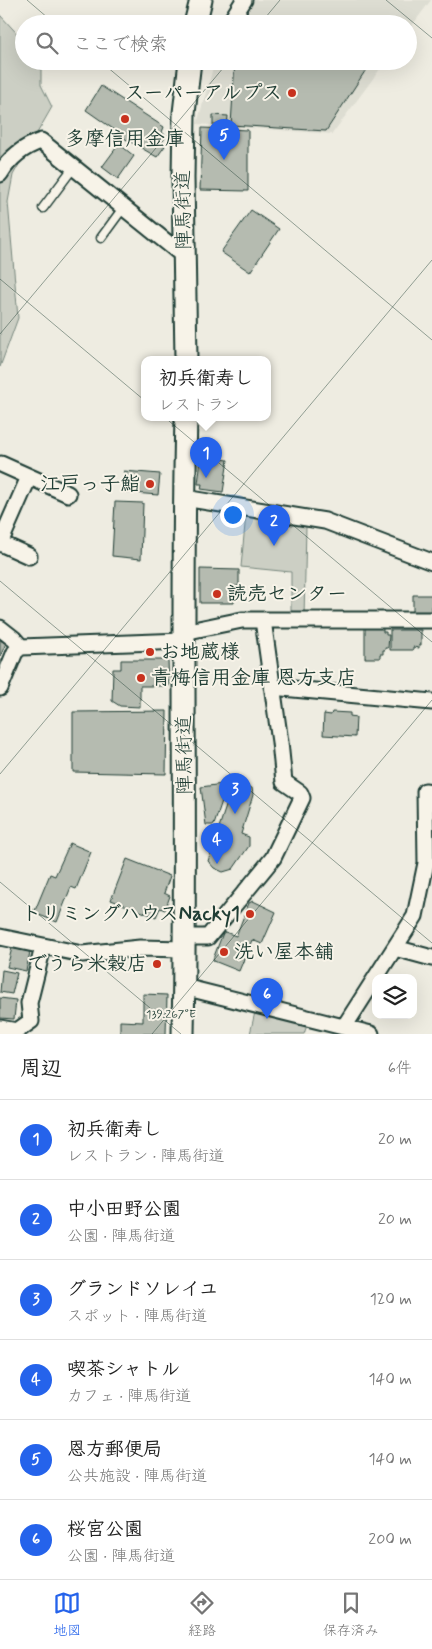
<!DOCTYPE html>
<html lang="ja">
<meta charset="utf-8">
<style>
body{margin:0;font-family:Mynerve,"Klee One",sans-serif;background:#f6f6f6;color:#222}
.controls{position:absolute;right:15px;bottom:15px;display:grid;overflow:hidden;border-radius:10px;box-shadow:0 5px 20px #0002}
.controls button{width:45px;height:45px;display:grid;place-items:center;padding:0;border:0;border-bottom:1px solid #e0e0e0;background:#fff;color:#222;font:25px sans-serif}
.you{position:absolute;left:232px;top:514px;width:18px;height:18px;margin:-12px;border:4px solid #fff;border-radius:50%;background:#1a73e8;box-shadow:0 0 0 8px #1a73e833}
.badge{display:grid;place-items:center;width:32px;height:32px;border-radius:50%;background:#2563eb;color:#fff;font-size:16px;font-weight:700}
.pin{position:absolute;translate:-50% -41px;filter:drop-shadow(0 1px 2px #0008)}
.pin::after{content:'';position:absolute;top:26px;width:18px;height:15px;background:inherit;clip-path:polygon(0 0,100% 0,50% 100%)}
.popup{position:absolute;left:141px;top:356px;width:130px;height:65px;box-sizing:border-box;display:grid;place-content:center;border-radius:10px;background:#fff;filter:drop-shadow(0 1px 4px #0005);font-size:16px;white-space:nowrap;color:#767676}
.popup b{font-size:19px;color:#222}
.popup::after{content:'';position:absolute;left:50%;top:100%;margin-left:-10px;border:10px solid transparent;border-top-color:#fff}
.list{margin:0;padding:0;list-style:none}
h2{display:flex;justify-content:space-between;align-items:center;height:65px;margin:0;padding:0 20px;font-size:21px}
h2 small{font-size:16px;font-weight:400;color:#767676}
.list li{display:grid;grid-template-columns:32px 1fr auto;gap:15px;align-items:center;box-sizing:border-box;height:80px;padding:0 20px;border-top:1px solid #e0e0e0}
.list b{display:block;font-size:19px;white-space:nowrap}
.list p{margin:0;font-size:16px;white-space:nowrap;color:#767676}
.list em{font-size:16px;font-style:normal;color:#767676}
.icon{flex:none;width:28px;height:28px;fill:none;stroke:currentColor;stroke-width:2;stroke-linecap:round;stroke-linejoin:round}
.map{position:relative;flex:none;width:432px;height:1034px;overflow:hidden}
.search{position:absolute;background:#fff;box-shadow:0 5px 20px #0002;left:15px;right:15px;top:15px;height:55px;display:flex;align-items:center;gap:12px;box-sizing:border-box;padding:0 18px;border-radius:28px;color:#767676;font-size:19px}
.sheet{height:545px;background:#fff}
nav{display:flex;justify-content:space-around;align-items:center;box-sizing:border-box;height:70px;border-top:1px solid #e0e0e0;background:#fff;font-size:14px;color:#767676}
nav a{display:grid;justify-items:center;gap:2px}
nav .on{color:#2563eb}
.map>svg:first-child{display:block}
</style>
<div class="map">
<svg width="432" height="1034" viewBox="0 0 432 1034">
<rect width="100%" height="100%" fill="#eeece1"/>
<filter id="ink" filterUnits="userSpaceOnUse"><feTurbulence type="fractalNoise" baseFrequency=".02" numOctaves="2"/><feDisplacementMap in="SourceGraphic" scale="10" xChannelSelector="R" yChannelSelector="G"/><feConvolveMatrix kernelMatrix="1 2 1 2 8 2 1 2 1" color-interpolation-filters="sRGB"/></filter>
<g filter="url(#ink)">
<!-- built -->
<path fill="#ddddd2" d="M245 0H431L408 31V24H237L251 2Z
M215 61H386L332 134 197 124Z"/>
<!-- green -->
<path fill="#cccfc4" stroke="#76867c" d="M0 15 24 41V61H41V85L52 107 13 175 8 202 18 318 0 367Z
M246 514 306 526 304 618 291 616V572L241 567Z
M255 1012 307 1025 304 1034H250Z"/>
<!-- building -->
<path fill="#b5bbb0" stroke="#1f3d34" d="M235 61H369L371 62 326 131 231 125Z
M101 86 164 127 162 132 166 136 161 144 165 146 157 157 115 133 116 131 86 110Z
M213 115 228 116 227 126 213 125Z
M202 128 248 130V191L200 190Z
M119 144 134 156 118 179 102 167Z
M251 210 279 229 250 272 221 252Z
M206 457 228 460 223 492 201 489 202 484H198L201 459H205Z
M124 471 160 474 158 495 122 492Z
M115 502 143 503 141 559 112 556Z
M200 569 239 570V586H234V603H200Z
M413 595H432V612H413Z
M365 628H383V632H386V635H389L388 648H385V650H383V654H380V658H365Z
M390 630H421V645H419V648L413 647V650H390Z
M0 640 6 643 0 657Z
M121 660H168L169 686H140V707L120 706 112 701 113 669H121Z
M167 711 166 774 73 772V712Z
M332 712 350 713V716L356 717 355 737 323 735 324 714 331 715Z
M234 782 252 788 253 795 241 834 249 837V846L233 869 223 872 214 868 208 861Z
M223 784 224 795 214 825H206L201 787Z
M70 843 91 852 76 889 71 887 57 922 34 913 50 874 55 876Z
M127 859 170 876 164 893 170 896 165 910 160 908 156 917 111 900Z
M253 901 276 912 262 944 252 940 239 971 214 961 213 959 223 933 225 932 236 936 249 903Z
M12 948 30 952 26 971 7 967Z
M2 970 17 973 12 994 0 992Z
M143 994 167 995 166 1034H120V1021L143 1022Z
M0 998 16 1000 14 1019 0 1018Z"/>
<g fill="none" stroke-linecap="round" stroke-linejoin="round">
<defs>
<path id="service" d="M43 208 73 168
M101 238 123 208"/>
<path id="minor" d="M229 24 244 0
M0 174C10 157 23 147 41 141L185 257
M1 464 68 494
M184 498 325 521 432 562
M0 543 29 477
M0 543 29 556
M0 628 14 639 21 647
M184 632 242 620H432
M272 687 432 702
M0 688 15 652 21 647 183 641
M0 937 82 954 140 948 185 949
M185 937H208L273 858 302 798 300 793 284 782 280 742 263 620
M395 948 432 958
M184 987 371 1034
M344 1027 415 916 426 863 425 791 432 792
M0 1028 17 1031 31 1021 29 1003 43 947"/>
<path id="secondary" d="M195 24 201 0
M186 359 183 178 184 113 190 61
M183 1034C187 828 181 623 186 417"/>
</defs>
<!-- service casing -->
<use href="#service" stroke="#1f3d34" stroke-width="11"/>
<!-- minor casing -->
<use href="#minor" stroke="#1f3d34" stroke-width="19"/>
<!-- secondary casing -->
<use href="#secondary" stroke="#1f3d34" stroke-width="25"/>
<!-- service -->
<use href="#service" stroke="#f7f3e8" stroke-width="8"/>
<!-- minor -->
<use href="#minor" stroke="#f7f3e8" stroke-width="15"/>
<!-- secondary -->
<use href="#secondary" stroke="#f7f3e8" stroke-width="21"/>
</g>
</g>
<!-- ticks -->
<path fill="none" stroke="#1f3d34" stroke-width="1" stroke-opacity="0.45" d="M27 0 55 24M386 0 432 38M260 24 280 0M100 61 432 340M0 279 432 642M0 334 229 61M0 581 432 943M0 774 432 260M0 882 181 1034M152 1034 432 700"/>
<!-- markers -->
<g fill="#c8321e" stroke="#f7f3e8" stroke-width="2">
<circle cx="292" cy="93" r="5"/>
<circle cx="125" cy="119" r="5"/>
<circle cx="150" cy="484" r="5"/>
<circle cx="217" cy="594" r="5"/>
<circle cx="150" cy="652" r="5"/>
<circle cx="141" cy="678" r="5"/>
<circle cx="250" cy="914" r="5"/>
<circle cx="224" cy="952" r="5"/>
<circle cx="157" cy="964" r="5"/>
</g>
<g text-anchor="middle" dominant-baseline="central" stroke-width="4" stroke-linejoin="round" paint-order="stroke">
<!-- poi labels -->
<g font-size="20" font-weight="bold" fill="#1f3d34" stroke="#f7f3e8" text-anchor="end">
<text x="282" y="93">スーパーアルプス</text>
<text x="125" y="139" text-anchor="middle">多摩信用金庫</text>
<text x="140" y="484">江戸っ子鮨</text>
<text x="227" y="594" text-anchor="start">読売センター</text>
<text x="160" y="652" text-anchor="start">お地蔵様</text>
<text x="151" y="678" text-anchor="start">青梅信用金庫 恩方支店</text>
<text x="240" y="914">トリミングハウスNacky1</text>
<text x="234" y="952" text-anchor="start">洗い屋本舗</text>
<text x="147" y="964">でうら米穀店</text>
</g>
<!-- street labels -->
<g font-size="20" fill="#1f3d34" stroke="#f7f3e8">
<text transform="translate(184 210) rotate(-91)">陣馬街道</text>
<text transform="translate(185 755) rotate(-91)">陣馬街道</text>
</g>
</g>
<g font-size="12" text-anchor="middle" fill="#1f3d34" stroke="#f7f3e8" stroke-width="4" stroke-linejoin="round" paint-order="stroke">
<text x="171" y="1018">139.267°E</text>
</g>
</svg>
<div class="controls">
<button><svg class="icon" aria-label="layers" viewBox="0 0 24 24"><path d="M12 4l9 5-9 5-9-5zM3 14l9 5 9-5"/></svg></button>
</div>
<div class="you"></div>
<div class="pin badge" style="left:206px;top:478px">1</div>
<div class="popup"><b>初兵衛寿し</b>レストラン</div>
<div class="pin badge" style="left:274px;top:546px">2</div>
<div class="pin badge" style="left:235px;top:814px">3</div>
<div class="pin badge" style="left:217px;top:864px">4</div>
<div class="pin badge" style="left:224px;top:160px">5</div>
<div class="pin badge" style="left:267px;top:1019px">6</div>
<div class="search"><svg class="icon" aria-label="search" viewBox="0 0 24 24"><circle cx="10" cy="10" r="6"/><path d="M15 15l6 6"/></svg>ここで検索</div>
</div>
<section class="sheet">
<h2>周辺<small>6件</small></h2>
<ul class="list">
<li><span class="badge">1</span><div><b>初兵衛寿し</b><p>レストラン · 陣馬街道</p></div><em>20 m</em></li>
<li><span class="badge">2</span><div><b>中小田野公園</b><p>公園 · 陣馬街道</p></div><em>20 m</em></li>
<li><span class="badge">3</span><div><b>グランドソレイユ</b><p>スポット · 陣馬街道</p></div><em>120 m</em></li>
<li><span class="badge">4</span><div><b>喫茶シャトル</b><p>カフェ · 陣馬街道</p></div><em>140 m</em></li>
<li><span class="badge">5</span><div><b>恩方郵便局</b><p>公共施設 · 陣馬街道</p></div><em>140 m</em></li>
<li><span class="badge">6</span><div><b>桜宮公園</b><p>公園 · 陣馬街道</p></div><em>200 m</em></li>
</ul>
</section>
<nav>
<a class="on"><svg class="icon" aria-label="map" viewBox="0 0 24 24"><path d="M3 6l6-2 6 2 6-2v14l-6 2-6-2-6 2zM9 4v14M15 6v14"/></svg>地図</a>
<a><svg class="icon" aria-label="directions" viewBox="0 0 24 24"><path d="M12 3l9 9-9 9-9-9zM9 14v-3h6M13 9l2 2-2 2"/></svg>経路</a>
<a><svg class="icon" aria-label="saved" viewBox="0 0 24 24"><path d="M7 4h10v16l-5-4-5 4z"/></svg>保存済み</a>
</nav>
